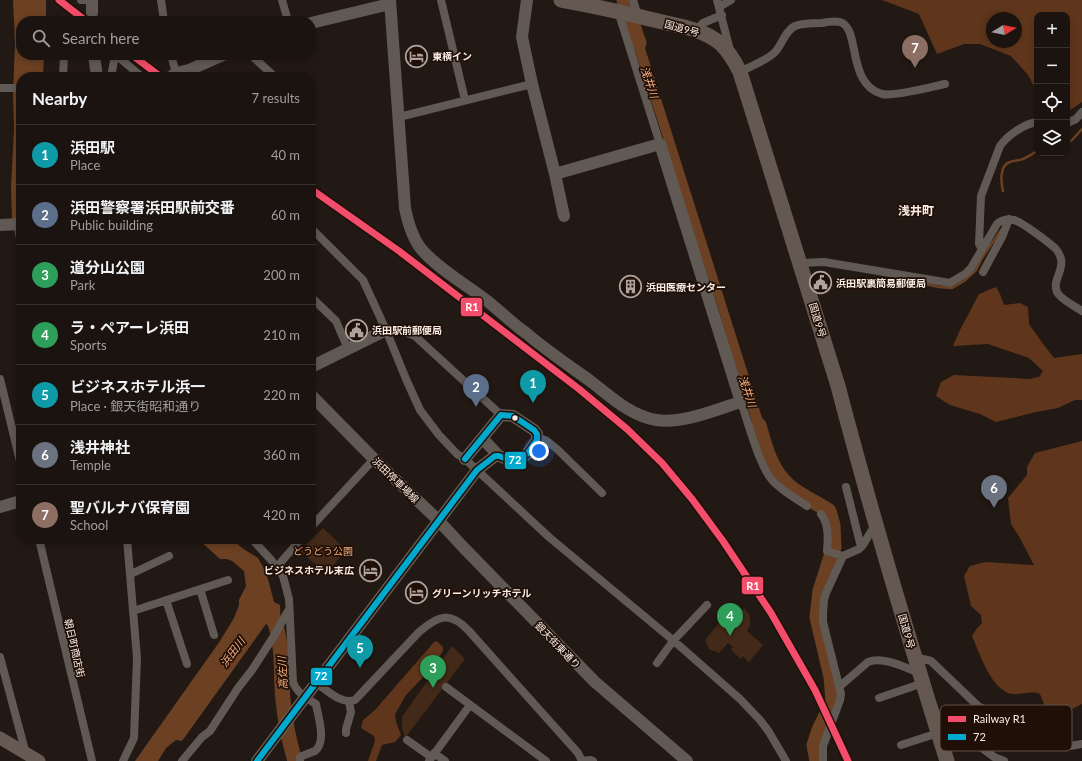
<!DOCTYPE html>
<meta charset="utf-8">
<style>
body{margin:0;font-family:Lato,"Noto Sans JP",sans-serif;background:#231c18;color:#f1f3f6}
.controls{position:absolute;right:12px;top:12px;display:grid;overflow:hidden;border-radius:8px;box-shadow:0 2px 6px #0003}
.controls button{width:36px;height:36px;display:grid;place-items:center;padding:0;border:0;border-bottom:1px solid #38322f;background:#1a130f;color:#f1f3f6;font:20px sans-serif}
.compass{position:absolute;left:986px;top:12px;width:36px;height:36px;border-radius:50%;background:#1a130f;box-shadow:0 2px 6px #0003;rotate:80deg}
.you{position:absolute;left:539px;top:451px;width:14px;height:14px;margin:-10px;border:3px solid #fff;border-radius:50%;background:#1a73e8;box-shadow:0 0 0 6px #1a73e833}
.badge{display:grid;place-items:center;width:26px;height:26px;border-radius:50%;background:#ada29c;color:#fff;font-size:13px;font-weight:700}
.pin{position:absolute;translate:-50% -33px;filter:drop-shadow(0 1px 2px #0008)}
.pin::after{content:'';position:absolute;top:21px;width:14px;height:12px;background:inherit;clip-path:polygon(0 0,100% 0,50% 100%)}
.list{margin:0;padding:0;list-style:none}
h2{display:flex;justify-content:space-between;align-items:center;height:52px;margin:0;padding:0 16px;font-size:17px}
h2 small{font-size:13px;font-weight:400;color:#9f9e9e}
.list li{display:grid;grid-template-columns:26px 1fr auto;gap:12px;align-items:center;box-sizing:border-box;height:60px;padding:0 16px;border-top:1px solid #38322f}
.list b{display:block;font-size:15px;white-space:nowrap}
.list p{margin:0;font-size:13px;white-space:nowrap;color:#9f9e9e}
.list em{font-size:13px;font-style:normal;color:#9f9e9e}
.icon{flex:none;width:22px;height:22px;fill:none;stroke:currentColor;stroke-width:2;stroke-linecap:round;stroke-linejoin:round}
.map{position:relative;flex:none;width:1082px;height:761px;overflow:hidden}
.search{position:absolute;background:#1a130f;box-shadow:0 2px 6px #0003;left:16px;top:16px;width:300px;height:44px;display:flex;align-items:center;gap:10px;box-sizing:border-box;padding:0 14px;border-radius:16px;color:#9f9e9e;font-size:15px}
.panel{position:absolute;background:#1a130f;box-shadow:0 2px 6px #0003;left:16px;top:72px;width:300px;height:472px;border-radius:16px}
.map>svg:first-child{display:block}
</style>
<div class="map">
<svg width="1082" height="761" viewBox="0 0 1082 761">
<rect width="100%" height="100%" fill="#231914"/>
<!-- green -->
<path fill="#432918" d="M323 528 346 550 326 574 300 551Z
M735 604 742 610 744 608C751 614 752 624 747 631L763 645 749 662 743 656 741 659 731 650 733 647 728 643 719 653 709 649 705 640Z
M452 646 465 659 405 738 402 728V717Z"/>
<!-- forest -->
<path fill="#5f361b" fill-rule="evenodd" d="M882 0H1082V102L1067 112V15H1037V92L1028 75 1011 56 980 44H964L937 54 919 14ZM992 18H1016V42H992Z
M996 287 1000 294 1004 305 1020 303 1028 307 1029 324 1041 341 1054 358 1082 354V400H1075L1058 408 1036 412 996 422 980 414 950 405 936 396 941 382 954 375 1030 379 1039 377 1043 371 1029 358 988 344 953 346 960 330 979 294Z
M1082 441V704L1068 711 1056 710 1044 704 1040 694C1032 690 1022 695 1012 694 991 690 980 654 972 636L977 628 982 623 981 615 971 606 964 576 970 566 985 562 1034 565 1020 538 1011 524 1008 498 1027 475V467L1035 453Z
M435 641 438 642 443 647V651L432 668 406 695 395 714 396 722 401 735 395 742 382 745 376 761H368L375 741 374 736 361 728 363 720 375 710Z"/>
<!-- water -->
<path fill="#6b4023" d="M13 0H46V21H21V55H44L43 77H21V265L12 219 11 187 14 129 13 94 15 44Z
M626 23 638 26 770 443 759 446 718 308Z
M198 539H231L245 550 258 558 263 567 268 579 274 602 280 605 281 631 278 639 276 631 266 624 182 741 176 740 166 748 158 761H135L220 641 234 618 239 605V600L246 586 244 571 232 561 227 559H220Z"/>
<g fill="none" stroke-linecap="round" stroke-linejoin="round">
<!-- stream -->
<path stroke="#6b4023" stroke-width="2.5" d="M1067 143 1072 140 1082 129
M1003 191C1001 183 999 165 1010 162 1014 160 1019 161 1023 159 1028 157 1032 154 1037 151
M907 280 939 287 952 288 964 281 976 270 982 258 1001 230"/>
<!-- river -->
<path stroke="#6b4023" stroke-width="15" d="M624 0 639 43
M759 425C765 446 770 468 787 484 797 494 817 503 829 511L833 525 834 547 820 591 817 617 831 677 833 701 819 730 814 745 817 761
M273 617C284 646 280 671 283 700 285 721 289 741 295 761"/>
<!-- street -->
<path stroke="#605954" stroke-width="8" d="M81 0H85
M161 0 164 21
M282 0 288 21
M441 0 465 100
M633 0 638 16
M717 0 730 50
M719 7 731 0
M618 11 660 144
M696 31 703 23 722 15
M116 55 142 77
M171 55 176 73
M251 55 275 77
M740 72C751 66 763 62 773 54 782 47 784 31 795 26 803 23 813 23 822 23 827 22 835 21 840 22 861 28 846 84 882 94 894 97 931 87 945 84
M63 77 64 55
M111 77 115 55
M0 88H21
M399 117 532 84
M1067 123 1076 119 1082 112
M311 228 363 280 386 330 406 379 420 410 439 435 457 454 465 459 550 538 674 641 740 699 760 720 769 732 786 761
M982 249 979 244 981 196 1000 146C1008 135 1024 124 1037 122
M800 263 824 262 950 283 965 274 971 268 997 224C1001 220 1008 219 1014 220 1022 222 1048 242 1055 248 1058 251 1060 255 1061 259 1064 271 1052 280 1057 292 1061 300 1075 306 1082 311
M983 272 1002 237 1009 219
M311 297 336 321 348 349
M386 330 396 329 415 336 501 415
M0 379 21 465
M741 402C748 422 759 465 772 480 782 491 795 498 807 506
M537 437 547 441 557 449 602 493
M846 487 861 547
M821 514C829 524 828 539 827 551L843 556
M311 527 374 459
M39 539 92 761
M252 539 272 561 283 576 289 599 293 682C297 693 306 698 316 704 318 716 327 742 315 751 310 753 304 755 300 757V761
M279 570 281 562 301 539
M131 574 169 556
M200 589 214 635
M166 600 187 664
M133 611 228 580
M0 657 26 754
M915 657 931 661 978 706 997 717 1015 722 1028 723 1070 746 1082 744
M657 663 673 641 707 605
M316 683C327 690 341 705 355 700L419 632C439 615 450 611 469 631L578 753 582 761
M446 687 546 761
M839 687 868 662C883 656 904 667 919 673
M879 698 923 683
M933 715 947 717 982 748 994 757 1004 761
M346 733V729L351 712 349 702
M407 740 431 757
M901 745 938 733
M434 753 445 761
M123 761 134 738 137 658 127 539
M182 761 202 737 210 731 238 688 252 670 274 636 288 611
M429 761 470 705
M582 761 591 760 593 761
M823 761V746L840 700 841 694 823 622V614L824 600 826 593 843 556 859 549 863 545 876 523"/>
<!-- secondary -->
<path stroke="#605954" stroke-width="12" d="M92 0V13
M390 0 405 208C408 223 412 238 422 250 440 270 465 284 486 300 500 311 512 323 526 333 546 350 568 365 589 380 609 395 630 416 656 420 684 424 714 410 741 402L660 144 555 174
M527 0 522 37 532 84 555 174 564 216
M311 23 390 4
M94 55 97 77
M171 77 176 73 189 70 223 55
M0 225 21 224
M311 367 386 330
M311 395 374 459 438 520 464 548 595 682 687 761
M482 438 499 456
M0 507 21 501
M257 761 477 470 495 456H499L512 461 521 459 528 453 537 440V434L534 430 513 416 501 415 465 459"/>
<!-- primary -->
<path stroke="#675a54" stroke-width="13" d="M0 738 39 761"/>
<!-- highway -->
<path stroke="#655850" stroke-width="15" d="M561 0C594 6 626 13 658 21 679 26 704 29 721 44 729 52 735 62 740 72L838 386C871 512 908 637 947 761"/>
<defs>
<path id="bus-1" d="M257 761 477 470 495 456H499L512 461 521 459 528 453 537 440V434L534 430 513 416 501 415 465 459"/>
</defs>
<!-- bus-1 casing -->
<use href="#bus-1" stroke="#1f0f06" stroke-width="9"/>
<!-- bus-1 -->
<use href="#bus-1" stroke="#00a9ce" stroke-width="6"/>
<defs>
<path id="rail-1" d="M59 0 86 21
M132 55 161 77
M311 189 399 251 579 389 627 429 662 463 692 499 723 541 771 613 815 690 848 761"/>
</defs>
<!-- rail-1 casing -->
<use href="#rail-1" stroke="#1f0f06" stroke-width="10"/>
<!-- rail-1 -->
<use href="#rail-1" stroke="#f44d6c" stroke-width="7"/>
</g>
<!-- icons -->
<defs>
<symbol id="hotel-ring" viewBox="-11 -11 22 22"><circle r="9.5" fill="#1f0f06" stroke="#ada29c" stroke-width="1.5"/><path d="M-6-4.5h1.5V1H6V5H4.5V3h-9V5H-6ZM-4 0a1.8 1.8 0 1 1 3.6 0ZM.5 0V-2.5h3Q6-2.5 6 0Z" fill="#ada29c"/></symbol>
<symbol id="civic-ring" viewBox="-11 -11 22 22"><circle r="9.5" fill="#1f0f06" stroke="#ada29c" stroke-width="1.5"/><path d="M-.6-6.5H3V-4.5H.6V-3L4-1V1h2V6H-6V1h2V-1L-.6-3ZM-1.2 2.5V6h2.4V2.5Z" fill="#ada29c"/></symbol>
<symbol id="building-ring" viewBox="-11 -11 22 22"><circle r="9.5" fill="#1f0f06" stroke="#ada29c" stroke-width="1.5"/><path d="M-4-6H4V6H1V3H-1V6H-4ZM-2.5-4.3h1.7v1.8h-1.7ZM.8-4.3h1.7v1.8H.8ZM-2.5-1h1.7V.8h-1.7ZM.8-1h1.7V.8H.8Z" fill="#ada29c"/></symbol>
</defs>
<g fill-rule="evenodd">
<use href="#hotel-ring" x="404" y="44" width="25" height="25"/>
<use href="#civic-ring" x="808" y="270" width="25" height="25"/>
<use href="#building-ring" x="618" y="274" width="25" height="25"/>
<use href="#civic-ring" x="344" y="318" width="25" height="25"/>
<use href="#hotel-ring" x="358" y="558" width="25" height="25"/>
<use href="#hotel-ring" x="404" y="580" width="25" height="25"/>
</g>
<!-- markers -->
<circle fill="#f8ece5" stroke="#1f0f06" stroke-width="1.5" cx="515" cy="418" r="3.5"/>
<g text-anchor="middle" dominant-baseline="central" stroke-width="3.5" stroke-linejoin="round" paint-order="stroke">
<!-- street labels -->
<g font-size="10" fill="#f8ece5" stroke="#1f0f06">
<text transform="translate(682 28) rotate(16)">国道9号</text>
<text transform="translate(818 320) rotate(73)">国道9号</text>
<text transform="translate(396 480) rotate(44)">浜田停車場線</text>
<text transform="translate(907 631) rotate(74)">国道9号</text>
<text transform="translate(558 645) rotate(46)">銀天街東通り</text>
<text transform="translate(75 648) rotate(77)">朝日町商店街</text>
</g>
<!-- poi labels -->
<g font-size="10" font-weight="bold" fill="#f8ece5" stroke="#1f0f06" text-anchor="start">
<text x="432" y="56">東横イン</text>
<text x="836" y="283">浜田駅裏簡易郵便局</text>
<text x="646" y="287">浜田医療センター</text>
<text x="372" y="330">浜田駅前郵便局</text>
<text x="354" y="570" text-anchor="end">ビジネスホテル末広</text>
<text x="432" y="593">グリーンリッチホテル</text>
</g>
<!-- park labels -->
<g font-size="10" fill="#f7ad7e" stroke="#1f0f06">
<text x="323" y="551">どうどう公園</text>
</g>
<!-- water labels -->
<g font-size="11" font-style="italic" fill="#f9af80" stroke="#1f0f06">
<text transform="translate(650 82) rotate(72)">浅井川</text>
<text transform="translate(748 391) rotate(72)">浅井川</text>
<text transform="translate(232 652) rotate(-53)">浜田川</text>
<text transform="translate(282 673) rotate(-93)">高佐川</text>
</g>
<!-- quarter labels -->
<g font-size="12" font-weight="bold" fill="#f8ece5" stroke="#1f0f06">
<text x="916" y="210">浅井町</text>
</g>
</g>
<!-- legend -->
<rect x="940" y="705" width="132" height="46" rx="6" fill="#1f0f06" stroke="#605149" stroke-width="1"/>
<rect x="948" y="716" width="18" height="6" fill="#f44d6c"/>
<rect x="948" y="734" width="18" height="6" fill="#00a9ce"/>
<g font-size="11" fill="#f8ece5">
<text x="973" y="723">Railway R1</text>
<text x="973" y="741">72</text>
</g>
<g stroke="#1f0f06" stroke-width="1.5">
<rect x="460" y="297" width="23" height="20" rx="4" fill="#f44d6c"/>
<rect x="504" y="451" width="23" height="19" rx="4" fill="#00a9ce"/>
<rect x="741" y="576" width="23" height="19" rx="4" fill="#f44d6c"/>
<rect x="310" y="667" width="23" height="19" rx="4" fill="#00a9ce"/>
</g>
<g font-size="11" text-anchor="middle" font-weight="bold" fill="#fff">
<text x="472" y="311">R1</text>
<text x="515" y="464">72</text>
<text x="753" y="590">R1</text>
<text x="321" y="680">72</text>
</g>
</svg>
<div class="controls">
<button>+</button>
<button>−</button>
<button><svg class="icon" aria-label="locate" viewBox="0 0 24 24"><circle cx="12" cy="12" r="6"/><path d="M12 2v4M12 18v4M2 12h4M18 12h4"/></svg></button>
<button><svg class="icon" aria-label="layers" viewBox="0 0 24 24"><path d="M12 4l9 5-9 5-9-5zM3 14l9 5 9-5"/></svg></button>
</div>
<svg class="compass" viewBox="-18 -18 36 36"><path d="M0-13l5 13h-10z" fill="#e53935"/><path d="M0 13l5-13h-10z" fill="#9f9e9e"/></svg>
<div class="you"></div>
<div class="pin badge" style="left:533px;top:403px;background:#0f9aa8">1</div>
<div class="pin badge" style="left:476px;top:407px;background:#5c6f8a">2</div>
<div class="pin badge" style="left:433px;top:688px;background:#2e9e5b">3</div>
<div class="pin badge" style="left:730px;top:636px;background:#2e9e5b">4</div>
<div class="pin badge" style="left:360px;top:668px;background:#0f9aa8">5</div>
<div class="pin badge" style="left:994px;top:508px;background:#6b7280">6</div>
<div class="pin badge" style="left:915px;top:68px;background:#8d6e63">7</div>
<div class="search"><svg class="icon" aria-label="search" viewBox="0 0 24 24"><circle cx="10" cy="10" r="6"/><path d="M15 15l6 6"/></svg>Search here</div>
<section class="panel">
<h2>Nearby<small>7 results</small></h2>
<ul class="list">
<li><span class="badge" style="background:#0f9aa8">1</span><div><b>浜田駅</b><p>Place</p></div><em>40 m</em></li>
<li><span class="badge" style="background:#5c6f8a">2</span><div><b>浜田警察署浜田駅前交番</b><p>Public building</p></div><em>60 m</em></li>
<li><span class="badge" style="background:#2e9e5b">3</span><div><b>道分山公園</b><p>Park</p></div><em>200 m</em></li>
<li><span class="badge" style="background:#2e9e5b">4</span><div><b>ラ・ペアーレ浜田</b><p>Sports</p></div><em>210 m</em></li>
<li><span class="badge" style="background:#0f9aa8">5</span><div><b>ビジネスホテル浜一</b><p>Place · 銀天街昭和通り</p></div><em>220 m</em></li>
<li><span class="badge" style="background:#6b7280">6</span><div><b>浅井神社</b><p>Temple</p></div><em>360 m</em></li>
<li><span class="badge" style="background:#8d6e63">7</span><div><b>聖バルナバ保育園</b><p>School</p></div><em>420 m</em></li>
</ul>
</section>
</div>
